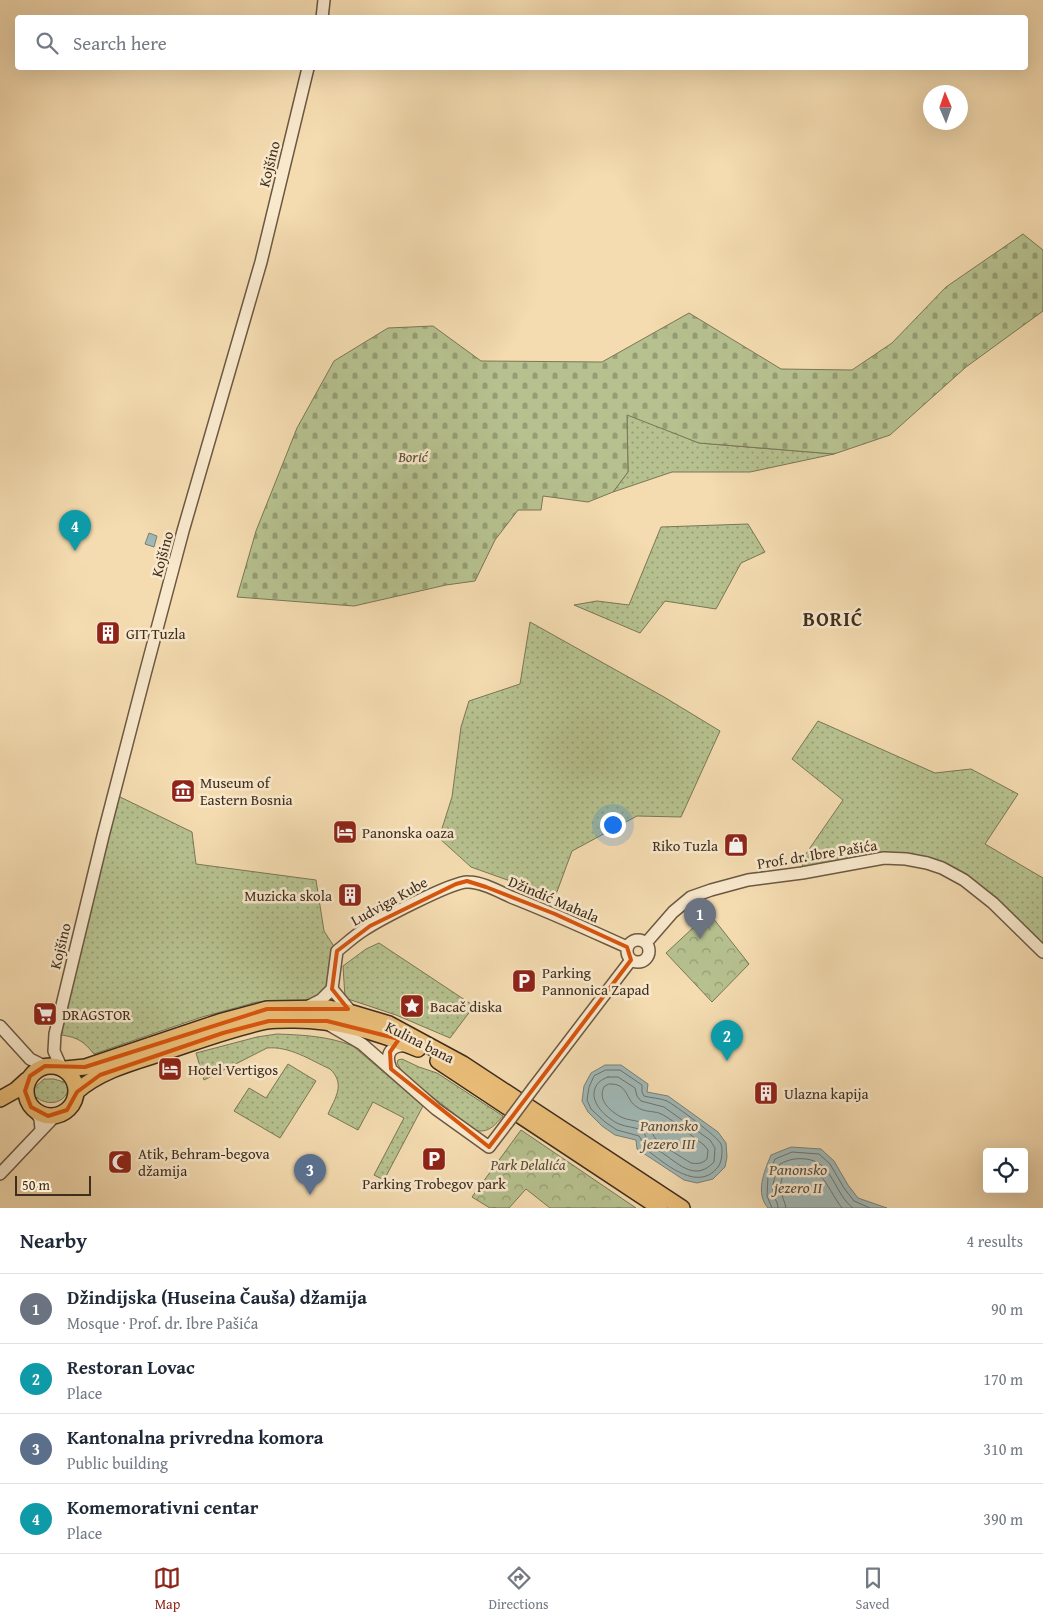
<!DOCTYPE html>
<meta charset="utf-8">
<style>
body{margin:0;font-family:"Gentium Book Plus",serif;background:#f6f6f7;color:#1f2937}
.controls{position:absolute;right:15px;bottom:15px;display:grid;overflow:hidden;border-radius:5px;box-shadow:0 5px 20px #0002}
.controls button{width:45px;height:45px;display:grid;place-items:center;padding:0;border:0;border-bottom:1px solid #e0e1e3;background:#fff;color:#1f2937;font:25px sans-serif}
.compass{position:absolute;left:923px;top:85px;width:45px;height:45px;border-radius:50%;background:#fff;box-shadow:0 5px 20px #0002;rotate:358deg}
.scale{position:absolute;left:15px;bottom:12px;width:76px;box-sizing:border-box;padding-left:5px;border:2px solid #3f2d1d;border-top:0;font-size:14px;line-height:18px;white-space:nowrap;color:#3f2d1d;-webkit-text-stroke:4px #f8e8cc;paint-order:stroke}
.you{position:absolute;left:612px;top:824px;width:18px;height:18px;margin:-12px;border:4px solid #fff;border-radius:50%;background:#1a73e8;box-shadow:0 0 0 8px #1a73e833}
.badge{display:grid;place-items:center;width:32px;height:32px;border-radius:50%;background:#8f2418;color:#fff;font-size:16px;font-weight:700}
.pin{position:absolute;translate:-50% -41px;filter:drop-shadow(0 1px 2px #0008)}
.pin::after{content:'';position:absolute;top:26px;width:18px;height:15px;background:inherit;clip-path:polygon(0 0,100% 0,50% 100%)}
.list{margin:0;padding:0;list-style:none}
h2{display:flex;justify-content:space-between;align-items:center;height:65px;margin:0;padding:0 20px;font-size:21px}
h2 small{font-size:16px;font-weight:400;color:#747a83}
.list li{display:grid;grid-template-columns:32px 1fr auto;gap:15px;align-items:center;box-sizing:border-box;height:70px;padding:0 20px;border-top:1px solid #e0e1e3}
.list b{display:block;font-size:19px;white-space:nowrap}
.list p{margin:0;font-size:16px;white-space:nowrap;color:#747a83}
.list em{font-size:16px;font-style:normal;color:#747a83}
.icon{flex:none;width:28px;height:28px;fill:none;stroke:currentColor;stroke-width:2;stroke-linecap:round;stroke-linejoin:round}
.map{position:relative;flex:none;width:1043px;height:1208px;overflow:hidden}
.search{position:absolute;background:#fff;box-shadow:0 5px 20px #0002;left:15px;right:15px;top:15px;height:55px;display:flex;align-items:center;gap:12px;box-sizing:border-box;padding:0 18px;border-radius:5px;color:#747a83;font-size:19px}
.sheet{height:345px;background:#fff}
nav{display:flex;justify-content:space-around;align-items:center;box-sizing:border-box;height:70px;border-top:1px solid #e0e1e3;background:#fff;font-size:14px;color:#747a83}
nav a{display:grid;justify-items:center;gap:2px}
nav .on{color:#8f2418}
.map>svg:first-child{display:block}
</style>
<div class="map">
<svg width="1043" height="1208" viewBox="0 0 1043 1208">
<defs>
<pattern id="grass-dots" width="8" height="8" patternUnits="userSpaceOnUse" patternTransform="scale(1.25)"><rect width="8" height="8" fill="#b6c18f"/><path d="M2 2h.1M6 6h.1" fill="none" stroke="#959d74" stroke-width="1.8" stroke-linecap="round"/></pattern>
<pattern id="cemetery-stones" width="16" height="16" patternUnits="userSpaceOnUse" patternTransform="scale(1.25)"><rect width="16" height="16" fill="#b6c18f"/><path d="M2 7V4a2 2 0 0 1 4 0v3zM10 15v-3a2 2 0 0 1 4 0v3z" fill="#959d74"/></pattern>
<pattern id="park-crowns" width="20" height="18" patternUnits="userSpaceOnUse" patternTransform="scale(1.25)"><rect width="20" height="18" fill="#b6c18f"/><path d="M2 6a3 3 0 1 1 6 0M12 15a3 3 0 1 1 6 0" fill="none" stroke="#959d74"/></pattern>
</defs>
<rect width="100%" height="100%" fill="#f4dbb0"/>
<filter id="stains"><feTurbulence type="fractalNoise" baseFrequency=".004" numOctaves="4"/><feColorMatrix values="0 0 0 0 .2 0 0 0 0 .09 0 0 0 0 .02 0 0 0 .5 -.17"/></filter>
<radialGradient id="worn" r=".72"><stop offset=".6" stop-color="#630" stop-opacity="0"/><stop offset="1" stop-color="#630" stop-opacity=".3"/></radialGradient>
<!-- grass -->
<path fill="url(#grass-dots)" stroke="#7a7756" d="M627 414 699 443 834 454 750 472H672L613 492 628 472Z
M748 524 765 552 741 563 716 609 665 601 640 633 574 605 597 601 629 605 661 527Z
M530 622 664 697 720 731 681 817 637 816 572 851 555 897 471 867 439 838 452 797 461 727 469 701 520 684Z
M818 721 935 773 971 769 1018 794 985 844 1043 878V952L964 880 906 859 802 873 803 858 843 800 792 759Z
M114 794 192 832 196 864 316 880 324 931 337 951 332 989 316 1002H257L202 1017 94 1054C81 1038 75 1037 55 1034Z
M379 943 474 1006 450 1038 396 1015 345 998 343 966 366 949Z
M277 1034C303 1035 328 1036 353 1046L423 1106 384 1180 374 1175 404 1118 373 1102 358 1130 328 1114C335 1098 346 1084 330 1069 310 1060 290 1046 267 1048L204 1080 196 1053 257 1037Z
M402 1059 419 1067 437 1073 503 1116C495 1125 488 1134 475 1130L411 1080 401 1070 397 1063 398 1060Z
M288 1064 316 1081 280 1138 234 1111 249 1088 266 1098Z
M44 1079H54L64 1082 67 1080C73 1095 58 1107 43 1101 39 1100 38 1097 32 1097L34 1088Z"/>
<!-- cemetery -->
<path fill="url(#cemetery-stones)" stroke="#7a7756" d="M1023 234 1043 250V311L966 367 890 435 834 454 699 443 627 415 628 472 613 492 588 502 543 496 541 510H518L495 540 475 581 446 585 354 606 237 597 256 531 297 428 334 361 388 328 433 326 481 361 602 362 689 313 781 369 852 370 892 343 946 287Z"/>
<!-- park -->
<path fill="url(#park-crowns)" stroke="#7a7756" d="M709 913 749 964 712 1002 666 953Z
M521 1130 636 1208H550L526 1189 509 1208H490L472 1197Z"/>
<!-- water -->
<path fill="#a0b8b6" stroke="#798079" d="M149 533 157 536 154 547 145 544Z
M605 1065H621L648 1084 647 1092 668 1096 718 1132 726 1143 727 1157 725 1167 713 1179 697 1183 684 1180 637 1149 636 1140 615 1135 602 1126 588 1112 582 1101 584 1086 591 1073Z
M791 1147 821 1149 834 1161 848 1185 858 1198 887 1208H768C755 1193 764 1172 771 1155Z"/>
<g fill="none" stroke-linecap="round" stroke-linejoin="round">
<!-- shore -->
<path stroke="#70726a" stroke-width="1" d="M606 1070H620L642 1085V1092L644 1096C651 1098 660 1098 667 1101 676 1106 717 1136 721 1144 723 1150 722 1162 718 1167 697 1194 662 1161 643 1147L641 1139 639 1136 617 1130 605 1122 591 1109 587 1100 589 1087 594 1076Z
M608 1077H618L635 1088 637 1096 641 1101 664 1107 710 1140 715 1148 714 1162C696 1181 681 1166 664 1154 660 1151 651 1147 648 1143 645 1139 647 1134 641 1130 635 1127 626 1127 619 1124 608 1119 593 1106 594 1093 595 1084 600 1080 608 1077Z
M609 1084C629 1083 625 1100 637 1107 644 1112 652 1111 659 1113 670 1117 694 1138 704 1145L708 1150 707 1159C702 1164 697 1164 691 1163 683 1158 659 1144 655 1138 652 1134 652 1129 647 1125 640 1120 629 1121 621 1117 610 1111 597 1100 604 1087Z
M772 1208 767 1196 768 1176 775 1159 792 1152 819 1154 830 1164 844 1188 854 1201 870 1208
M778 1208C778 1203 776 1201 774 1197 770 1187 776 1173 780 1164 790 1159 796 1158 806 1159 833 1162 834 1194 853 1208
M786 1208C785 1202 782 1197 781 1191 780 1183 782 1176 786 1170 819 1154 826 1188 842 1208"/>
<defs>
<path id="minor" d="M322 18 324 0
M627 951a11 11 0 1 1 22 0a11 11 0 1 1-22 0Z
M646 943 673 912 691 897 711 890 748 880 802 873 884 858 906 859 927 863 942 868 964 880 993 903 1043 952
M332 989 337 951C346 944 354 936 364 930 379 920 453 881 468 882 482 882 498 891 511 897 550 912 589 930 627 947
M332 989 352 1013
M307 1007 321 1000 332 989
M0 1026 30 1059 44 1066
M331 1026 362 1044 436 1109 489 1147 508 1122
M61 1067 54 1051 55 1034 103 836 145 674 183 531 261 262 308 68
M391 1069C384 1053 392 1044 408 1046
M534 1087 631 960
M36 1112 40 1119 41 1129
M0 1174 55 1116"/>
<path id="major" d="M438 1061 660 1208
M26 1091a25 25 0 1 1 50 0a25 25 0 1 1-50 0Z
M65 1069 85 1067 219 1022 267 1009 329 1008 352 1013 389 1024 463 1064 682 1208
M76 1092C101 1070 134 1062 165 1052 199 1041 233 1028 267 1021 275 1020 283 1020 290 1020 335 1019 377 1032 418 1049
M0 1099 16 1090 27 1080"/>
</defs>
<!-- minor casing -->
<use href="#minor" stroke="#6c5842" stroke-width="14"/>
<!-- major casing -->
<use href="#major" stroke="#3f2d1d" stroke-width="18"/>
<!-- minor -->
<use href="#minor" stroke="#f8e8cc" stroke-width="11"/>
<!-- major -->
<use href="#major" stroke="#eabe78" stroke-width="15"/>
<defs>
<path id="minor-bridge" d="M508 1122 534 1087"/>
</defs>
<!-- minor-bridge casing -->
<use href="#minor-bridge" stroke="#6c5842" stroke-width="14" stroke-linecap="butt"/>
<!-- minor-bridge -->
<use href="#minor-bridge" stroke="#f8e8cc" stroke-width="11"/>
</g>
<!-- marked area -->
<path fill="none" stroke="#d7550e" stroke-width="4" stroke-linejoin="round" d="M467 881 486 887 555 914 627 947 631 960 489 1147 391 1069 390 1052 399 1039 327 1021H269L223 1033 100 1075 77 1092 67 1110 48 1116 31 1107 25 1091 30 1076 45 1066 85 1067 267 1009H348L332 989 337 951 370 926 456 884Z"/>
<!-- icons -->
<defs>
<symbol id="building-square" viewBox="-11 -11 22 22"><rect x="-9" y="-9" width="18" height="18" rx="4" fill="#8f2418" stroke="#f8e8cc"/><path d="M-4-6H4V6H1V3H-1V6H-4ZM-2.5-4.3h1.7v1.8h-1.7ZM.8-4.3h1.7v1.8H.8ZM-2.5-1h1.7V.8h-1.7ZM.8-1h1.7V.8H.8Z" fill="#fff"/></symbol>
<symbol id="museum-square" viewBox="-11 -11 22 22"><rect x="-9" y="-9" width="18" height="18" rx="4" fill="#8f2418" stroke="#f8e8cc"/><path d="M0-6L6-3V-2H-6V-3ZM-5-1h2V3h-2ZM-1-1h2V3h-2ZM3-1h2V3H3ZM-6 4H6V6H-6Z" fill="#fff"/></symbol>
<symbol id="hotel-square" viewBox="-11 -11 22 22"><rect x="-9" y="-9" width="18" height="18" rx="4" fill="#8f2418" stroke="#f8e8cc"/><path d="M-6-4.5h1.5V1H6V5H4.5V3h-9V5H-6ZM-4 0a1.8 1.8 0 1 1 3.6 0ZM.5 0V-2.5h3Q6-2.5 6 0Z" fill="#fff"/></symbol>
<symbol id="shop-square" viewBox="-11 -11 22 22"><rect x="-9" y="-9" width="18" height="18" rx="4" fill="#8f2418" stroke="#f8e8cc"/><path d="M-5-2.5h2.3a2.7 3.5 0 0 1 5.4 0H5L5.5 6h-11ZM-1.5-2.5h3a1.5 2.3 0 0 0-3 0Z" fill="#fff"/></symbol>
<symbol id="parking-square" viewBox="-11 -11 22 22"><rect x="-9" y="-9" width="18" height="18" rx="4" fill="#8f2418" stroke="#f8e8cc"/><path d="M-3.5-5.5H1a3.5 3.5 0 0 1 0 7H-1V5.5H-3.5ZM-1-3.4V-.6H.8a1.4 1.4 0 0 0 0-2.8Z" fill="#fff"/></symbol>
<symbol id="sight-square" viewBox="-11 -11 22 22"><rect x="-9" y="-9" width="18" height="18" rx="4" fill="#8f2418" stroke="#f8e8cc"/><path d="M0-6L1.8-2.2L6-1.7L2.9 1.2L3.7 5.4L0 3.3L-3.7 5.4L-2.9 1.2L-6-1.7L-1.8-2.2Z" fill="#fff"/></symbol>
<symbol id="supermarket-square" viewBox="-11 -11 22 22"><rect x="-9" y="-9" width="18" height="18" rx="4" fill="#8f2418" stroke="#f8e8cc"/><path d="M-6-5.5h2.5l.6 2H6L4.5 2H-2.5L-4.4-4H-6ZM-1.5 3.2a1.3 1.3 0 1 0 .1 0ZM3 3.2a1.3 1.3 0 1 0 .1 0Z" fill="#fff"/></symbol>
<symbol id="mosque-square" viewBox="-11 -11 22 22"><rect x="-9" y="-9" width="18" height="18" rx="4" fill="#8f2418" stroke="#f8e8cc"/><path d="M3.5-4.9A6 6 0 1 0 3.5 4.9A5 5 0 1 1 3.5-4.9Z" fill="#fff"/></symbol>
</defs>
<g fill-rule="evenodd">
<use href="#building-square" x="94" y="619" width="28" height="28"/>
<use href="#museum-square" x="169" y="777" width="28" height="28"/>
<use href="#hotel-square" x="331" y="818" width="28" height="28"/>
<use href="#shop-square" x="722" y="831" width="28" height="28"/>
<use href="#building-square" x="336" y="881" width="28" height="28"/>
<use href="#parking-square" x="510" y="967" width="28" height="28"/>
<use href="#sight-square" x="398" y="992" width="28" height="28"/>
<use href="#supermarket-square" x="31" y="1000" width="28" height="28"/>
<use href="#hotel-square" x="156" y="1055" width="28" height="28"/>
<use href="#building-square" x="752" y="1079" width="28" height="28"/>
<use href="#parking-square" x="420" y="1145" width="28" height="28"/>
<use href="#mosque-square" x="106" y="1148" width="28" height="28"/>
</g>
<g text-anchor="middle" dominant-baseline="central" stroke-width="5" stroke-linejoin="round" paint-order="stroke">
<!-- street labels -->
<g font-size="15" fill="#3f2d1d" stroke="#f8e8cc">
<text transform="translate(269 164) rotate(-76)">Kojšino</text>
<text transform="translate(162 554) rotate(-75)">Kojšino</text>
<text transform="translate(817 854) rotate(-9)">Prof. dr. Ibre Pašića</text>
<text transform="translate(554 899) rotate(23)">Džindić Mahala</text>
<text transform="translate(389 901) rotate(-29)">Ludviga Kube</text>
<text transform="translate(60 946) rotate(-76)">Kojšino</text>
<text transform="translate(420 1042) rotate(27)">Kulina bana</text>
</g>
<!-- park labels -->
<g font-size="15" font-style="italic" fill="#574b34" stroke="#f8e8cc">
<text x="413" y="456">Borić</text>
<text x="528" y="1164">Park Delalića</text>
</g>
<!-- poi labels -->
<g font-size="15" fill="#3f2d1d" stroke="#f8e8cc" text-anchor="start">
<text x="126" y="633">GIT Tuzla</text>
<text x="200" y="782">Museum of<tspan x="200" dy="17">Eastern Bosnia</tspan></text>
<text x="362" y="832">Panonska oaza</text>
<text x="718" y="845" text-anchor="end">Riko Tuzla</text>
<text x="332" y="895" text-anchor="end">Muzicka skola</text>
<text x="542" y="972">Parking<tspan x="542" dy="17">Pannonica Zapad</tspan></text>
<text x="430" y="1006">Bacač diska</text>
<text x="62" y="1014">DRAGSTOR</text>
<text x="188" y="1069">Hotel Vertigos</text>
<text x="784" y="1093">Ulazna kapija</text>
<text x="138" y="1153">Atik, Behram-begova<tspan x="138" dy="17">džamija</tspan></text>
<text x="434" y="1183" text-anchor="middle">Parking Trobegov park</text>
</g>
<!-- water labels -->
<g font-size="16" font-style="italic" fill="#575043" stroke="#f8e8cc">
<text x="669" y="1125">Panonsko<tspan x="669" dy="18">jezero III</tspan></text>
<text x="798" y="1169">Panonsko<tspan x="798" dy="18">jezero II</tspan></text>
</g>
<!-- district labels -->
<g font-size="20" font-weight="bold" letter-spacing="1" fill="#3f2d1d" stroke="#f8e8cc">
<text x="833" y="618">BORIĆ</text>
</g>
</g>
<rect width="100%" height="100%" filter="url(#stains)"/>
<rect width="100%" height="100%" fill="url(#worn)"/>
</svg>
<div class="controls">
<button><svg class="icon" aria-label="locate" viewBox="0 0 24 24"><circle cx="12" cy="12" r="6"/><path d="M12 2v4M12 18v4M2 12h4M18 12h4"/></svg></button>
</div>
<svg class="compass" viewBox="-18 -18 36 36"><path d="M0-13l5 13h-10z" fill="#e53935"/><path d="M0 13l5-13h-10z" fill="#747a83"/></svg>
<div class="scale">50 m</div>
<div class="you"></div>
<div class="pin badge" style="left:700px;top:939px;background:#6b7280">1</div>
<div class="pin badge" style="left:727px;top:1061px;background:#0f9aa8">2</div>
<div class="pin badge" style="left:310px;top:1195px;background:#5c6f8a">3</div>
<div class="pin badge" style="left:75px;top:551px;background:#0f9aa8">4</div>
<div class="search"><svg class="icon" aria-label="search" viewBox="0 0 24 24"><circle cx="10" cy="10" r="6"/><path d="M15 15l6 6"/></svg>Search here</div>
</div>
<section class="sheet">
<h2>Nearby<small>4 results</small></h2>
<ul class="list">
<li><span class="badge" style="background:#6b7280">1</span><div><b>Džindijska (Huseina Čauša) džamija</b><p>Mosque · Prof. dr. Ibre Pašića</p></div><em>90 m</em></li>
<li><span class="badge" style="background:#0f9aa8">2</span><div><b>Restoran Lovac</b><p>Place</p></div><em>170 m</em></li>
<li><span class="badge" style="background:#5c6f8a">3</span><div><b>Kantonalna privredna komora</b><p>Public building</p></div><em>310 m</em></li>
<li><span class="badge" style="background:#0f9aa8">4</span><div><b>Komemorativni centar</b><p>Place</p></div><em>390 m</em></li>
</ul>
</section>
<nav>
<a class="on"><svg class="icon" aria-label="map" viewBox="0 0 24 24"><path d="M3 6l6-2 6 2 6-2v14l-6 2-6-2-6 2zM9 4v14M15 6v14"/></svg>Map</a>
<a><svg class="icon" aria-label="directions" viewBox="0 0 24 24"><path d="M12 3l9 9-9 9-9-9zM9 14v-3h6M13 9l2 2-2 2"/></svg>Directions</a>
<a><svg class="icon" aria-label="saved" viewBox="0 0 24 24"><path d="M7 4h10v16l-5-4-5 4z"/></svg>Saved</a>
</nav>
